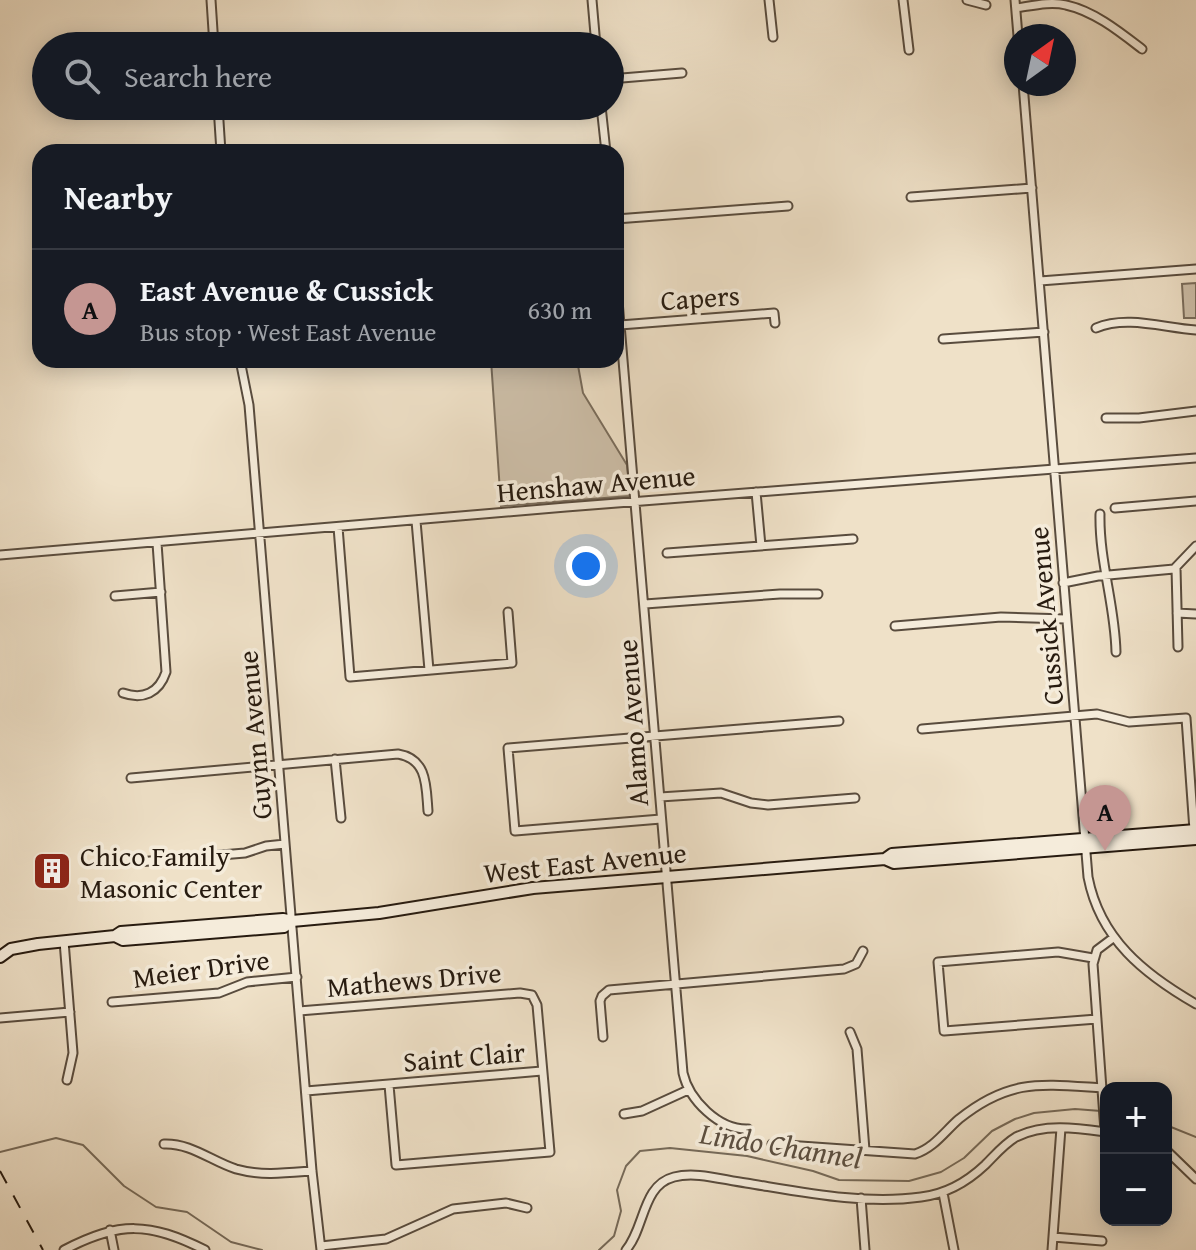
<!DOCTYPE html>
<meta charset="utf-8">
<style>
body{margin:0;font-family:"Gentium Book Plus",serif;background:#242831;color:#f1f3f6}
.controls{position:absolute;right:24px;bottom:24px;display:grid;overflow:hidden;border-radius:16px;box-shadow:0 4px 20px #0003}
.controls button{width:72px;height:72px;display:grid;place-items:center;padding:0;border:0;border-bottom:2px solid #363941;background:#171b24;color:#f1f3f6;font:40px sans-serif}
.compass{position:absolute;left:1004px;top:24px;width:72px;height:72px;border-radius:50%;background:#171b24;box-shadow:0 4px 20px #0003;rotate:33deg}
.you{position:absolute;left:586px;top:566px;width:28px;height:28px;margin:-20px;border:6px solid #fff;border-radius:50%;background:#1a73e8;box-shadow:0 0 0 12px #1a73e833}
.badge{display:grid;place-items:center;width:52px;height:52px;border-radius:50%;background:#c59692;color:#111;font-size:26px;font-weight:700}
.pin{position:absolute;translate:-50% -66px;filter:drop-shadow(0 2px 4px #0008)}
.pin::after{content:'';position:absolute;top:42px;width:28px;height:24px;background:inherit;clip-path:polygon(0 0,100% 0,50% 100%)}
.list{margin:0;padding:0;list-style:none}
h2{display:flex;justify-content:space-between;align-items:center;height:104px;margin:0;padding:0 32px;font-size:34px}
h2 small{font-size:26px;font-weight:400;color:#9ea1a6}
.list li{display:grid;grid-template-columns:52px 1fr auto;gap:24px;align-items:center;box-sizing:border-box;height:120px;padding:0 32px;border-top:2px solid #363941}
.list b{display:block;font-size:30px;white-space:nowrap}
.list p{margin:0;font-size:26px;white-space:nowrap;color:#9ea1a6}
.list em{font-size:26px;font-style:normal;color:#9ea1a6}
.icon{flex:none;width:44px;height:44px;fill:none;stroke:currentColor;stroke-width:2;stroke-linecap:round;stroke-linejoin:round}
.map{position:relative;flex:none;width:1196px;height:1250px;overflow:hidden}
.search{position:absolute;background:#171b24;box-shadow:0 4px 20px #0003;left:32px;top:32px;width:592px;height:88px;display:flex;align-items:center;gap:20px;box-sizing:border-box;padding:0 28px;border-radius:44px;color:#9ea1a6;font-size:30px}
.panel{position:absolute;background:#171b24;box-shadow:0 4px 20px #0003;left:32px;top:144px;width:592px;height:224px;border-radius:24px}
.map>svg:first-child{display:block}
</style>
<div class="map">
<svg width="1196" height="1250" viewBox="0 0 1196 1250">
<rect width="100%" height="100%" fill="#efe1c8"/>
<filter id="stains"><feTurbulence type="fractalNoise" baseFrequency=".0025" numOctaves="4"/><feColorMatrix values="0 0 0 0 .2 0 0 0 0 .09 0 0 0 0 .02 0 0 0 .5 -.17"/></filter>
<radialGradient id="worn" r=".72"><stop offset=".6" stop-color="#630" stop-opacity="0"/><stop offset="1" stop-color="#630" stop-opacity=".3"/></radialGradient>
<!-- green -->
<path fill="#cdbfa9" stroke="#7a6d5c" stroke-width="2" d="M1196 283V318H1184L1182 284Z
M491 360H577L583 393 627 465 630 496 501 506Z"/>
<g fill="none" stroke-linecap="round" stroke-linejoin="round">
<!-- stream -->
<path stroke="#766a59" stroke-width="2" d="M1166 1125 1196 1137
M0 1152 56 1138 83 1145 124 1186 156 1207 187 1212 231 1242 262 1250
M599 1250 614 1236 621 1211 617 1190 626 1166 640 1151 670 1148 747 1156 813 1171 839 1180 909 1181 941 1172 964 1158 992 1131 1015 1119 1034 1113 1075 1109 1101 1111"/>
<defs>
<path id="street" d="M211 0 214 46
M592 0 596 46
M769 0 773 37
M903 0 909 50
M967 0 986 5
M1015 0 1018 36
M1016 8C1031 6 1050 1 1066 5 1094 11 1120 32 1142 49
M610 79 682 73
M1023 84 1088 877C1100 939 1144 974 1196 1004
M218 106 221 152
M601 106 606 152
M911 197 1032 188
M616 219 788 206
M616 277 683 1073C689 1100 719 1130 748 1129
M1040 281 1196 269
M620 325 774 313 775 323
M1096 328C1127 315 1164 328 1196 330
M943 339 1044 332
M240 360 249 405 312 1171 321 1250
M1106 418H1139L1196 411
M756 492 761 546
M1115 508 1196 501
M1100 514C1099 561 1115 605 1116 652
M416 521 429 670
M338 527 350 677 512 663 508 612
M667 553 853 539
M0 555 566 507 1196 458
M1176 568 1178 647
M1063 583 1098 576 1174 569 1196 546
M115 596 161 592
M645 604 780 594H818
M1177 613 1196 614
M895 626 1001 617 1066 619
M123 693C143 700 159 693 166 672L157 543
M922 729 1097 714 1129 722 1186 718 1194 830
M335 759 341 818
M131 778 398 754C428 759 426 787 428 811
M660 797 721 793 751 803 768 805 855 798
M661 819 515 831 508 748 839 721
M138 862 245 853 266 846 285 844
M64 941 73 1053 67 1080
M1093 958 1058 952 938 962 944 1031 1097 1019
M112 1002 219 993 247 982 297 977
M299 1011 520 993 532 995 537 1005 550 1152 396 1165 389 1085
M0 1018 70 1012
M850 1032 857 1049 865 1150
M603 1037 600 1001 602 996 609 990 844 969 856 964 863 951
M306 1091 542 1071
M624 1114 642 1111 688 1090
M1105 1131 1093 964 1097 950 1113 938
M164 1144C191 1143 211 1161 236 1169 261 1176 286 1173 312 1171
M772 1144 915 1154C934 1148 945 1131 959 1119 1010 1078 1042 1084 1102 1088
M1166 1150 1196 1179
M943 1193 954 1250
M861 1198 865 1250
M110 1230 114 1250
M1053 1237 1102 1241
M321 1246 386 1239 453 1209 506 1203 527 1208
M64 1250C120 1221 149 1222 205 1250
M626 1250C645 1228 642 1185 674 1177 696 1171 723 1180 746 1183 802 1192 864 1205 921 1197 946 1194 967 1182 985 1165 995 1155 1004 1144 1016 1137 1044 1123 1077 1128 1106 1132
M1052 1250 1061 1128"/>
<path id="secondary" d="M885 859 892 854 1196 830
M115 936 123 940 284 927 292 921
M0 957 11 949 38 944 115 936 121 932 283 919 292 921 379 913 533 888 885 859 894 863 1196 839"/>
</defs>
<!-- street casing -->
<use href="#street" stroke="#594c3e" stroke-width="11"/>
<!-- secondary casing -->
<use href="#secondary" stroke="#271b10" stroke-width="14"/>
<!-- street -->
<use href="#street" stroke="#f5ecdb" stroke-width="7"/>
<!-- secondary -->
<use href="#secondary" stroke="#f5ecdb" stroke-width="10"/>
<!-- rail -->
<path stroke="#271b10" stroke-width="2" stroke-dasharray="14 14" stroke-linecap="butt" d="M0 1171 43 1250"/>
</g>
<!-- icons -->
<defs>
<symbol id="building-square" viewBox="-11 -11 22 22"><rect x="-9" y="-9" width="18" height="18" rx="4" fill="#8f2418" stroke="#f5ecdb"/><path d="M-4-6H4V6H1V3H-1V6H-4ZM-2.5-4.3h1.7v1.8h-1.7ZM.8-4.3h1.7v1.8H.8ZM-2.5-1h1.7V.8h-1.7ZM.8-1h1.7V.8H.8Z" fill="#fff"/></symbol>
</defs>
<g fill-rule="evenodd">
<use href="#building-square" x="30" y="849" width="44" height="44"/>
</g>
<g text-anchor="middle" dominant-baseline="central" stroke-width="7" stroke-linejoin="round" paint-order="stroke">
<!-- street labels -->
<g font-size="28" fill="#271b10" stroke="#f5ecdb">
<text transform="translate(700 297) rotate(-4)">Capers</text>
<text transform="translate(596 483) rotate(-5)">Henshaw Avenue</text>
<text transform="translate(1045 616) rotate(-95)">Cussick Avenue</text>
<text transform="translate(632 723) rotate(-94)">Alamo Avenue</text>
<text transform="translate(254 735) rotate(-95)">Guynn Avenue</text>
<text transform="translate(585 862) rotate(-6)">West East Avenue</text>
<text transform="translate(201 968) rotate(-8)">Meier Drive</text>
<text transform="translate(414 979) rotate(-5)">Mathews Drive</text>
<text transform="translate(464 1056) rotate(-5)">Saint Clair</text>
</g>
<!-- poi labels -->
<g font-size="28" fill="#271b10" stroke="#f5ecdb" text-anchor="start">
<text x="80" y="855">Chico Family<tspan x="80" dy="32">Masonic Center</tspan></text>
</g>
<!-- water labels -->
<g font-size="30" font-style="italic" fill="#5c4f40" stroke="#f5ecdb">
<text transform="translate(781 1145) rotate(9)">Lindo Channel</text>
</g>
</g>
<rect width="100%" height="100%" filter="url(#stains)"/>
<rect width="100%" height="100%" fill="url(#worn)"/>
</svg>
<div class="controls">
<button>+</button>
<button>−</button>
</div>
<svg class="compass" viewBox="-18 -18 36 36"><path d="M0-13l5 13h-10z" fill="#e53935"/><path d="M0 13l5-13h-10z" fill="#9ea1a6"/></svg>
<div class="you"></div>
<div class="pin badge" style="left:1105px;top:851px">A</div>
<div class="search"><svg class="icon" aria-label="search" viewBox="0 0 24 24"><circle cx="10" cy="10" r="6"/><path d="M15 15l6 6"/></svg>Search here</div>
<section class="panel">
<h2>Nearby<small></small></h2>
<ul class="list">
<li><span class="badge">A</span><div><b>East Avenue &amp; Cussick</b><p>Bus stop · West East Avenue</p></div><em>630 m</em></li>
</ul>
</section>
</div>
